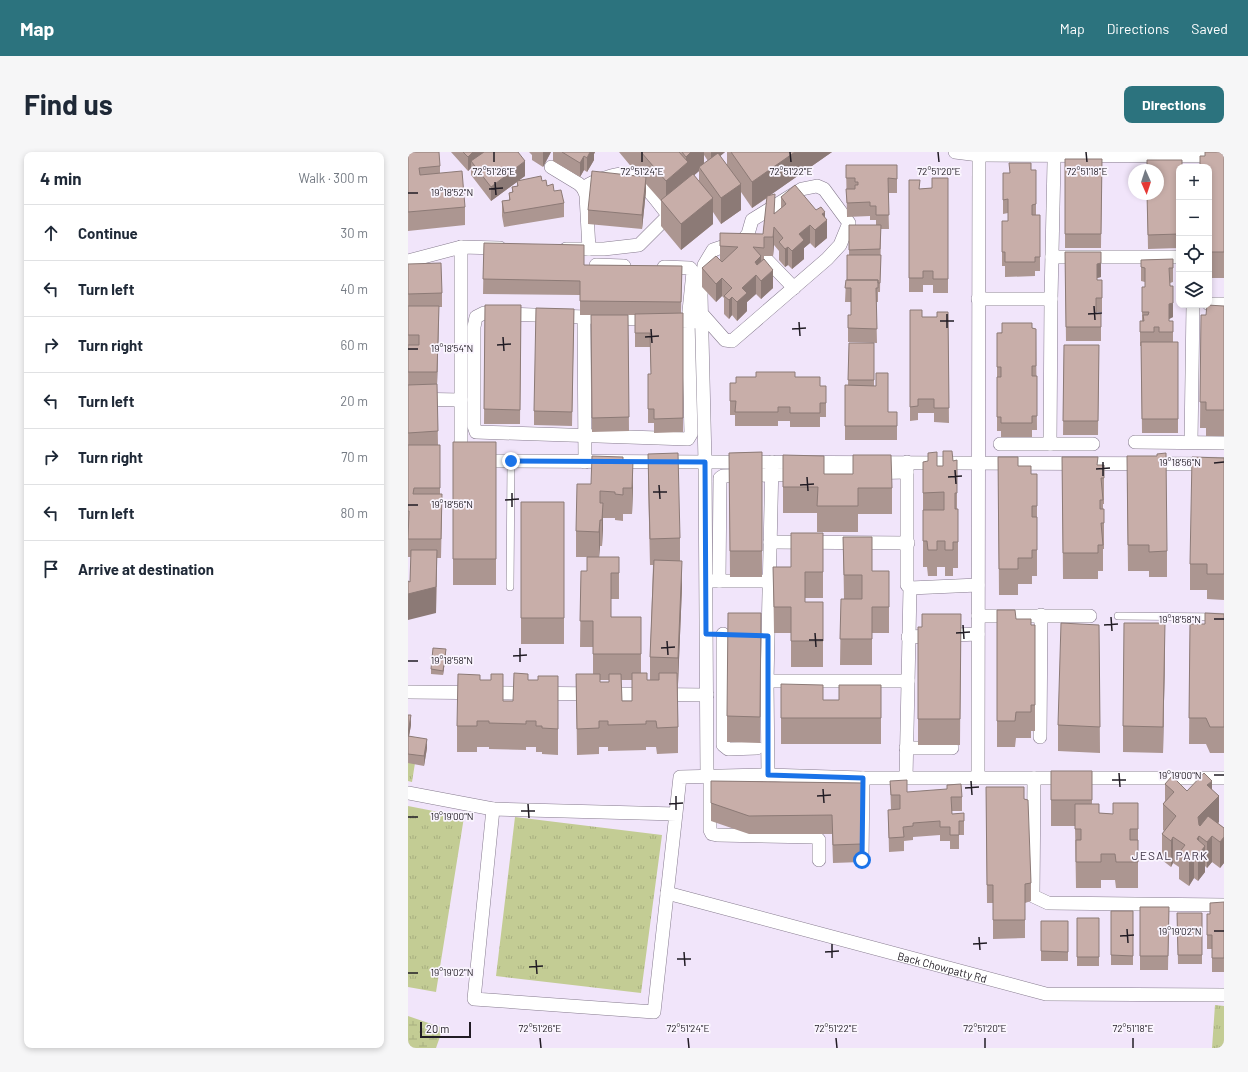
<!DOCTYPE html>
<meta charset="utf-8">
<style>
body{margin:0;font-family:Barlow,sans-serif;background:#f6f6f7;color:#1f2937}
.controls{position:absolute;right:12px;top:12px;display:grid;overflow:hidden;border-radius:8px;box-shadow:0 2px 6px #0003}
.controls button{width:36px;height:36px;display:grid;place-items:center;padding:0;border:0;border-bottom:1px solid #e0e1e3;background:#fff;color:#1f2937;font:20px sans-serif}
.compass{position:absolute;left:720px;top:12px;width:36px;height:36px;border-radius:50%;background:#fff;box-shadow:0 2px 6px #0003;rotate:177deg}
.scale{position:absolute;left:12px;bottom:10px;width:51px;box-sizing:border-box;padding-left:4px;border:2px solid #211c24;border-top:0;font-size:11px;line-height:14px;white-space:nowrap;color:#211c24;-webkit-text-stroke:3px #faf5fe;paint-order:stroke}
.stop{position:absolute;width:12px;height:12px;margin:-9px;border:3px solid #1a73e8;border-radius:50%;background:#fff}
.stop.end{background:#1a73e8;border-color:#fff;box-shadow:0 1px 4px #0008}
.list{margin:0;padding:0;list-style:none}
h2{display:flex;justify-content:space-between;align-items:center;height:52px;margin:0;padding:0 16px;font-size:17px}
h2 small{font-size:13px;font-weight:400;color:#747a83}
.list li{display:grid;grid-template-columns:26px 1fr auto;gap:12px;align-items:center;box-sizing:border-box;height:56px;padding:0 16px;border-top:1px solid #e0e1e3}
.list b{display:block;font-size:15px;white-space:nowrap}
.list em{font-size:13px;font-style:normal;color:#747a83}
.icon{flex:none;width:22px;height:22px;fill:none;stroke:currentColor;stroke-width:2;stroke-linecap:round;stroke-linejoin:round}
.map{position:relative;flex:none;width:816px;height:896px;overflow:hidden;border-radius:8px}
header{display:flex;align-items:center;gap:24px;box-sizing:border-box;height:56px;padding:0 20px;background:#2c737e;color:#fff}
header strong{font-size:19px}
nav{display:flex;gap:22px;margin-inline-start:auto;font-size:14px}
.intro{display:flex;align-items:center;justify-content:space-between;box-sizing:border-box;height:96px;padding:0 24px}
h1{margin:0;font-size:28px}
.button{padding:10px 18px;border-radius:8px;background:#2c737e;color:#fff;font-size:14px;font-weight:700}
main{display:flex;gap:24px;padding:0 24px}
aside{flex:1;background:#fff;border-radius:8px;box-shadow:0 2px 6px #0003}
.map>svg:first-child{display:block}
</style>
<header>
<strong>Map</strong>
<nav><a>Map</a><a>Directions</a><a>Saved</a></nav>
</header>
<div class="intro"><h1>Find us</h1><a class="button">Directions</a></div>
<main>
<aside>
<h2>4 min<small>Walk · 300 m</small></h2>
<ul class="list">
<li><svg class="icon" aria-label="ahead" viewBox="0 0 24 24"><path d="M12 20V5M6 11l6-6 6 6"/></svg><div><b>Continue</b></div><em>30 m</em></li>
<li><svg class="icon" aria-label="left" viewBox="0 0 24 24"><path d="M17 20v-9H6M10 6l-5 5 5 5"/></svg><div><b>Turn left</b></div><em>40 m</em></li>
<li><svg class="icon" aria-label="right" viewBox="0 0 24 24"><path d="M7 20v-9h11M14 6l5 5-5 5"/></svg><div><b>Turn right</b></div><em>60 m</em></li>
<li><svg class="icon" aria-label="left" viewBox="0 0 24 24"><path d="M17 20v-9H6M10 6l-5 5 5 5"/></svg><div><b>Turn left</b></div><em>20 m</em></li>
<li><svg class="icon" aria-label="right" viewBox="0 0 24 24"><path d="M7 20v-9h11M14 6l5 5-5 5"/></svg><div><b>Turn right</b></div><em>70 m</em></li>
<li><svg class="icon" aria-label="left" viewBox="0 0 24 24"><path d="M17 20v-9H6M10 6l-5 5 5 5"/></svg><div><b>Turn left</b></div><em>80 m</em></li>
<li><svg class="icon" aria-label="arrive" viewBox="0 0 24 24"><path d="M6 21V4h12l-3 4 3 4H6"/></svg><div><b>Arrive at destination</b></div></li>
</ul>
</aside>
<div class="map">
<svg width="816" height="896" viewBox="0 0 816 896">
<defs>
<pattern id="wetland-marsh" width="20" height="14" patternUnits="userSpaceOnUse"><rect width="20" height="14" fill="#c3cc94"/><path d="M1 5h8M5 5V1M11 12h8M15 12V8" fill="none" stroke="#a7af7f"/></pattern>
<pattern id="park-tufts" width="24" height="20" patternUnits="userSpaceOnUse"><rect width="24" height="20" fill="#c3cc94"/><path d="M3 7l-1-3M5 7V3M7 7l1-3M15 17l-1-3M17 17v-4M19 17l1-3" fill="none" stroke="#a7af7f"/></pattern>
</defs>
<rect width="100%" height="100%" fill="#f1e5fa"/>
<!-- wetland -->
<path fill="url(#wetland-marsh)" d="M0 864 35 876 28 896H0Z"/>
<!-- park -->
<path fill="url(#park-tufts)" d="M0 589 10 592 4 630 0 629Z
M0 654 56 665 28 840 0 835Z
M107 665 254 683 233 841 88 824Z
M807 853 816 854V896H804Z"/>
<g fill="none" stroke-linecap="round" stroke-linejoin="round">
<defs>
<path id="lane" d="M102 435 103 309
M710 464 816 465"/>
<g id="street">
<path d="M547 0 571 3 816 4"/>
<path d="M143 15 171 32 175 36 178 43 181 97"/>
<path d="M175 36C184 30 190 27 200 25 206 23 212 21 219 22 232 24 251 52 260 63"/>
<path d="M53 95V307"/>
<path d="M158 97H196L231 93 266 58"/>
<path d="M644 105H771"/>
<path d="M0 109 53 95 92 96"/>
<path d="M360 109 386 136"/>
<path d="M188 113 216 114"/>
<path d="M256 115 282 116 285 120 280 169 283 282 280 287 68 280 66 274V175L68 165 76 161 280 169 294 170"/>
<path d="M570 147H643L646 10"/>
<path d="M801 152H816"/>
<path d="M294 162 317 188 324 189 419 107 432 93 441 71 416 37 409 34 394 37 344 68 340 82 335 88 305 98 296 113 293 143 297 310 299 625"/>
<path d="M176 165 177 310"/>
<path d="M0 247 53 248"/>
<path d="M727 290 816 291"/>
<path d="M783 290 785 153"/>
<path d="M592 292H685"/>
<path d="M642 292 643 147"/>
<path d="M71 309 816 312"/>
<path d="M362 390 500 391"/>
<path d="M304 429H361"/>
<path d="M311 429 312 326 315 324 499 320"/>
<path d="M502 436 570 433"/>
<path d="M570 464H682"/>
<path d="M315 482V593L320 597 349 596"/>
<path d="M500 485 570 482"/>
<path d="M359 529H500"/>
<path d="M0 540 299 543"/>
<path d="M632 585 633 463"/>
<path d="M498 596H544"/>
<path d="M360 623 359 529 364 310"/>
<path d="M302 625V678L304 682 309 683 408 685 411 688V708"/>
<path d="M498 626 502 436 499 433V310"/>
<path d="M570 626 571 3"/>
<path d="M626 626 625 744 640 751 816 753"/>
<path d="M0 641 85 657"/>
<path d="M268 662 85 657 66 847 246 860C254 782 263 704 272 625L360 623 455 626H816"/>
<path d="M454 709 455 626"/>
<path id="s1" d="M259 741 638 842 816 843"/>
</g>
</defs>
<!-- lane casing -->
<use href="#lane" stroke="#867b8e" stroke-width="8"/>
<!-- street casing -->
<use href="#street" stroke="#867b8e" stroke-width="14"/>
<!-- lane -->
<use href="#lane" stroke="#fff" stroke-width="7"/>
<!-- street -->
<use href="#street" stroke="#fff" stroke-width="13"/>
</g>
<!-- wall -->
<path fill="#ac9691" fill-rule="evenodd" d="M0 0 32 14V21L57 55V73L0 79Z
M43 0H110L117 24 111 28 134 29 146 39 156 51V65L96 75 94 64V49L101 48V41L104 40V35L109 34V30L83 49 63 23V16L60 19Z
M121 0H143L135 15 124 8V3Z
M145 0H187L186 2V8L179 20 176 18 172 25 145 9Z
M211 0H317L312 4 319 13V0H424L362 43 367 62 373 57V45L408 58 417 65 419 86 407 96 402 91 396 96V107L384 117 380 113 377 115 371 108V99L366 93 365 104H356V107L365 136 353 147 348 142 339 150V159L329 169 324 163 321 167 316 162V146L314 144 308 150 294 135V116L312 108V81L355 82 359 46 344 56 333 40V58L313 72 305 60V72L273 98 253 74V49L238 32V39L234 77 180 72V58L231 24ZM296 3 300 9 296 12ZM291 19V29L286 23Z
M816 0V126H801V15L797 4Z
M657 7H694L693 96H657Z
M438 13H489V41H480L481 77H473L472 140H470V150H468L469 191 440 190V163H443V150H437L438 128H439L441 103V73H468V68H462V64L439 65Z
M771 15V96L740 97 739 42Z
M623 18H628V63H632V119H627V124L597 125V114H594V69H600V61L595 62V21H601Z
M540 26V141H525V133H515V140H501V28L512 37 524 36Z
M76 91 176 113 274 114 273 161H275V280L246 281V271H240V222H243L242 195H227V163H220L221 279 184 280 183 163H202H172V143L75 142Z
M657 100 693 125 689 126V128H694V160H688V162H693V189H658Z
M765 107V130L762 131 765 165 761 167V169H765V190H770V281H734L733 194H732V169H734V135H737V130L733 129V108Z
M0 112 34 141V155H31L29 232 30 293H32V342L34 360 33 406H29L28 461 2 430 3 405H0Z
M77 153H113L112 272H76Z
M816 154V284H798V276H792L793 163H798Z
M166 157 164 274 126 273V259Z
M502 158 514 165H529L540 160 541 271 526 270V261H510V268L502 269Z
M624 176 628 177 629 278H624V285H593V279H589V181Z
M441 191H466V234L480 260H489V288H437V233H440Z
M656 193H691L690 283H655Z
M387 225 412 234H418V265H412V275H382V269H370V274H327V263H322V249L328 231Z
M45 290H88V433H45Z
M354 300V425H322L321 301Z
M240 302 272 386V409L274 435 270 532V601L249 602 248 595H238V598L200 599V595H191V602L169 603 168 522H185V495H172L173 419H179V405H168V379L183 332 215 308 225 335 224 362H215V369L207 368V366H195L194 394H192L191 405H211V447H203V465H233V521L239 528H242V505L245 413H242L240 328ZM192 528H201V530H192ZM213 528H224V549H214Z
M375 303 416 322 484 336V362H450V380H409V361H375Z
M590 305 610 314 623 322 629 354V424H624V432H610V443H591Z
M654 305 690 313H696V352H695V357H696V397H695V419H690V427H655Z
M816 306V448L799 447V438H782V412Z
M549 308V357H550V416H545V424H537V415H529V424H520L519 415H515V310L529 314H535L545 309Z
M719 330 759 399V425H741V419H720Z
M113 350H156V492H113Z
M415 381V446H397V450H415V515H383V481H366L365 415H383Z
M435 385 464 419H481V481H464V513H432L433 447H436Z
M589 458 608 467 623 473H627V579H623V586H608L607 595H589Z
M553 462 552 593H510V475H514Z
M816 462V601H802L798 592H781L782 472H797Z
M691 473 692 601 650 599V573Z
M353 487 352 591 319 590V564Z
M757 497 755 601 715 600V574Z
M38 502 35 523 23 522V517Z
M150 524V603L134 602V600H128V595H118V598L81 597V595H69V600H49V574L72 528 95 549H105L120 528H130Z
M373 532 415 548H431L473 533V592H373Z
M0 563 3 573 1 584 19 596 16 614 0 611Z
M643 619H684V652L691 661 705 662 730 651V736H708L707 728H693V736H668L667 674H643Z
M303 629 454 631 453 710 425 711 424 682H341L303 669Z
M482 629 499 640 554 645V659H544V662L556 669V683H551V697H542V689H532V683L505 685V688L496 689V699L481 700 480 658 492 657H483Z
M757 632 779 639 804 637 811 670 810 671 816 676V711L812 716 804 710 799 716 797 714V720L790 729 786 726 781 734 771 727V715L765 711 763 715 754 708V682L756 679 755 678V652L757 649Z
M578 635 616 647 623 731V749L617 751V786L585 787V751H579Z
M816 750V820H804V797H799V762H802Z
M732 755H761L760 818H732Z
M703 759H725V813H703Z
M769 761H794V812H770Z
M669 766H691V814H669Z
M633 769H660V809H633Z"/>
<!-- shaded-wall -->
<path fill="#8c7a76" d="M65 0H81L63 9V16L60 19V5Z
M135 0H143L135 15Z
M182 0H187L186 2V8L179 20V6Z
M283 0H296V15H291V19L280 29V36L258 55V29L278 12V5Z
M303 0H317L303 12Z
M387 0H424L344 56V30Z
M176 4V18L172 25V11Z
M117 9V24L83 49V35Z
M238 25V39L234 77V63Z
M333 32V58L313 72V46Z
M305 46V72L273 98V72Z
M417 60V69L419 68V86L407 96V78L414 62Z
M402 73V91L396 96V107L384 117V99L391 82Z
M366 75V93L365 104V85Z
M380 95V113L377 115V97Z
M353 104V122L348 123V142L339 150V159L329 169V150L334 136 347 110Z
M693 111V125L689 126V112Z
M365 118V136L353 147V129Z
M314 126V144L308 150V132Z
M324 145V163L321 167V148Z
M765 151V165L761 167V152Z
M31 154V168L29 234V220Z
M225 309V335L224 362V336Z
M195 351V377L194 394V368Z
M192 368V394L191 406V380Z
M29 398 28 461 0 468V442Z
M274 409V435L270 532V506Z
M757 471V497L755 601V575Z
M38 497V502L35 523V519Z
M3 563V573L0 590V581Z
M19 587V596L16 614V604Z
M804 629V651L811 644V670L795 686 791 684V701L797 694V720L790 729V703L789 687 790 665 799 633Z
M804 684V710L799 716V690Z
M765 685V711L763 715V689Z
M816 685V711L812 716V690Z
M786 700V726L781 734V708Z"/>
<!-- building -->
<path fill="#c8aea9" stroke="#8c7a76" d="M0 0H31L32 14 11 16 12 23 54 19 57 55 0 60Z
M55 0H65L60 5Z
M76 0H110L117 9 83 35 63 9Z
M154 0H182L179 6 176 4 172 11Z
M233 0H271L280 10 258 29Z
M274 0H283L278 5Z
M323 0H387L344 30Z
M797 0H816V100H801V15H792V4H797Z
M310 1 333 32 313 46 291 15Z
M657 7H694L693 82H657Z
M739 8H774V15H771V82L740 83 739 42H750V18H739Z
M601 11H623V18H628V52L624 53V63H632V105H627V110H597V100H594V69H600V47L595 48V21H602Z
M438 13H489V27L480 26 481 63H468V54H462V50L439 51 438 37H447V33H450V30H447V26H438Z
M184 19 238 25 234 63 180 58Z
M285 22 305 46 273 72 253 48Z
M133 24 134 29 138 28 139 34 145 32 146 39 153 38 156 51 96 61 94 49 102 48 101 41 105 40 104 35 110 34 109 29Z
M524 26H540V127H525V119H515V126H501V28H512L511 37 524 36Z
M387 33 408 58 413 55 417 60 414 62 419 68 407 78 402 73 391 82 396 88 384 99 380 95 377 97 371 90 375 86 366 75 365 85H356V96L345 95 353 104 347 110 349 113 356 107 365 118 353 129 348 123 334 136 339 141 329 150 324 145 321 148 316 144 324 136 314 126 308 132 294 116 308 104 314 110 330 95 312 94V81L355 82 359 44 367 42 366 62 378 52 373 45Z
M441 73H473L472 97 441 98Z
M76 91 176 93V113L274 114 273 150 172 149V129L75 127Z
M657 100H693V111L689 112V128H694V146H688V162H693V175H658Z
M439 103H473L472 131H470V128H439Z
M765 107V116H761L762 134H765V151L761 152V169H765V180H751V175H746V180H732V169H736L735 163H740L741 160H734V135H737V116L733 115V108Z
M33 111 34 141 0 142V112Z
M438 128H470V136H468L469 177 440 176V163H443V136H437Z
M77 153H113L112 258 76 257Z
M799 153 816 154V258H798V250H792L793 163H798Z
M0 154H31L29 220H0V193H11V183H0Z
M128 156 166 157 164 260 126 259Z
M502 158H514V165H529V160H540L541 256H526V247H510V254L502 255Z
M275 161V266L246 267V257H240V222H243L242 181H227V162Z
M183 163H220L221 265 184 266Z
M594 171H624V176L628 177V214H624V224H629V264H624V271H593V265H589V225H593V215H589V181H594Z
M733 190H770V267H734Z
M441 191H466V228H440Z
M656 193H691L690 269H655Z
M348 220H387V225H412V234H418V251H412V261H382V255H370V260H327L328 249H322V231H328V225H348Z
M468 221H480V260H489V274H437V233L468 234Z
M29 232 30 279 0 281V233Z
M45 290H88V407H45Z
M0 293H32V336H6L5 342H34L33 387H0L1 359H0Z
M535 299H544L545 309 549 308V341H547V357H550V390H545V398H537V389H529V398H520L519 389H515V358H536V340L515 341V310L520 309V301L529 300V314H535Z
M354 300V399H322L321 301Z
M270 301 272 386 242 387 240 302Z
M758 301 759 399 741 400V393H720L719 304H749V302Z
M375 303 416 304V322H445V303H483L484 336H450V354H409L410 335H375Z
M184 304 215 305V308L225 309 224 336H215V343L207 342V340L192 339V351H195L194 368H192L191 380 168 379 169 332H183Z
M590 305H610V314H623V322H629V354H624V365H629V398H624V406H610V417H591Z
M654 305H690L689 313H696V326H693L695 348H692V357H696V371H693L695 393H690V401H655Z
M784 305 816 306V422H799V412H782Z
M113 350H156V466H113Z
M383 381H415V420H397V450H415V489H383V455H366L365 415H383Z
M435 385H464V419H481V455H464V487H432L433 447H454V423H436Z
M3 398H29L28 435 0 442V429L2 430Z
M179 405H211V421H203V465H233V502H185V469H172L173 419H179Z
M246 408 274 409 270 506 242 505Z
M589 458H607L608 467H623V473H627V553H623V560H608L607 569H589Z
M320 461H353L352 565 319 564Z
M797 461 816 462V575H802L798 566H781L782 472H797Z
M514 462H553L552 567H510V475H514Z
M653 471 691 473 692 575 650 573Z
M716 471H757L755 575 715 574Z
M25 496 38 497 35 519 23 517Z
M106 521 120 522V528H130V524H150V577L134 576V574H128V569H118V572L81 571V569H69V574H49L50 522 72 523V528H83V522H95V549H105Z
M224 521H239V528H251V521H269L270 575 249 576 248 569H238V572L200 573V569H191V576L169 577 168 522H192V530H201V522H213L214 549H224Z
M373 532 415 533V548H431V533H473V566H373Z
M0 563H3L0 581Z
M0 584 19 587 16 604 0 602Z
M643 619H684V648H643Z
M796 621 804 629 799 633 811 644 790 665 791 673 792 674 800 664 816 676V685L812 690 804 684 799 690 791 684 789 687 797 694 790 703 786 700 781 708 771 701 777 693 765 685 763 689 754 682 768 664 755 652 766 640 757 632 764 624 779 639Z
M499 628V640L539 637V633L553 632 554 645H543L544 662 556 661V669H551V683H542V675H532V669L505 671V674L495 675 496 685 481 686 480 658 492 657V643H483L482 629Z
M303 629 454 631 453 692 425 693 424 663 341 664 303 651Z
M578 635H616V647L620 648 623 731 617 732V768H585V733H579Z
M705 651H730V677H722V688H730V710H708L707 702H693V710H668V688H673V677H667V652H691V661L705 662Z
M816 750V806H804V783H799V762H802V751Z
M732 755H761L760 804H732Z
M703 759H725V804L703 803Z
M769 761H794V803H770Z
M669 766H691V805H669Z
M633 769H660V800L633 799Z"/>
<g fill="none" stroke-linecap="round" stroke-linejoin="round">
<!-- route -->
<path stroke="#1a73e8" stroke-width="5" d="M103 309 297 310 298 482 360 484V623L455 626 454 708"/>
</g>
<!-- ticks -->
<path fill="none" stroke="#211c24" stroke-width="1.5" d="M86 0V10M234 0V10M382 0 383 10M530 0 531 10M678 0 679 10M87 30 88 43M81 37 95 36M0 41H10M686 154 687 168M539 162V176M680 162 694 161M532 169H546M391 170 392 184M243 177 244 191M384 177 398 176M95 185 96 199M237 185 251 184M89 193 103 192M0 197H10M695 310V324M806 311 816 310M688 317 702 316M547 318 548 332M399 325 400 339M540 325 554 324M251 333 252 347M392 333 406 332M245 340H259M104 341V355M97 348 111 347M0 353H10M703 465 704 479M806 467H816M555 473 556 487M696 473 710 472M407 481 408 495M548 481 562 480M401 488H415M259 489 260 503M112 496V510M253 496 267 495M105 504 119 503M0 509H10M711 621 712 635M806 623H816M704 628H718M563 629 564 643M557 636 571 635M415 637 416 651M268 644V658M409 644 423 643M120 652 121 666M261 652 275 651M113 659H127M0 665H10M719 777 720 791M806 779H816M712 784 726 783M571 785 572 798M424 792V806M565 792 579 791M276 800 277 814M417 800 431 799M269 807H283M128 808 129 822M121 815 135 814M0 821H10M132 886 133 896M280 886 281 896M428 886 429 896M577 886V896M725 886V896"/>
<g text-anchor="middle" dominant-baseline="central" stroke-width="3.5" stroke-linejoin="round" paint-order="stroke">
<!-- street labels -->
<g font-size="11" fill="#211c24" stroke="#faf5fe">
<text stroke="none"><textPath href="#s1" startOffset="285">Back Chowpatty Rd</textPath></text>
</g>
<!-- neighbourhood labels -->
<g font-size="12" letter-spacing="1" fill="#423748" stroke="#faf5fe">
<text x="762" y="703">JESAL PARK</text>
</g>
</g>
<g font-size="10" text-anchor="middle" fill="#211c24" stroke="#faf5fe" stroke-width="3.5" stroke-linejoin="round" paint-order="stroke">
<text x="86" y="23">72°51'26"E</text>
<text x="234" y="23">72°51'24"E</text>
<text x="383" y="23">72°51'22"E</text>
<text x="531" y="23">72°51'20"E</text>
<text x="679" y="23">72°51'18"E</text>
<text x="44" y="44">19°18'52"N</text>
<text x="44" y="200">19°18'54"N</text>
<text x="772" y="314">19°18'56"N</text>
<text x="44" y="356">19°18'56"N</text>
<text x="772" y="471">19°18'58"N</text>
<text x="44" y="512">19°18'58"N</text>
<text x="772" y="627">19°19'00"N</text>
<text x="44" y="668">19°19'00"N</text>
<text x="772" y="783">19°19'02"N</text>
<text x="44" y="824">19°19'02"N</text>
<text x="132" y="880">72°51'26"E</text>
<text x="280" y="880">72°51'24"E</text>
<text x="428" y="880">72°51'22"E</text>
<text x="577" y="880">72°51'20"E</text>
<text x="725" y="880">72°51'18"E</text>
</g>
</svg>
<div class="controls">
<button>+</button>
<button>−</button>
<button><svg class="icon" aria-label="locate" viewBox="0 0 24 24"><circle cx="12" cy="12" r="6"/><path d="M12 2v4M12 18v4M2 12h4M18 12h4"/></svg></button>
<button><svg class="icon" aria-label="layers" viewBox="0 0 24 24"><path d="M12 4l9 5-9 5-9-5zM3 14l9 5 9-5"/></svg></button>
</div>
<svg class="compass" viewBox="-18 -18 36 36"><path d="M0-13l5 13h-10z" fill="#e53935"/><path d="M0 13l5-13h-10z" fill="#747a83"/></svg>
<div class="scale">20 m</div>
<div class="stop" style="left:454px;top:708px"></div>
<div class="stop end" style="left:103px;top:309px"></div>
</div>
</main>
